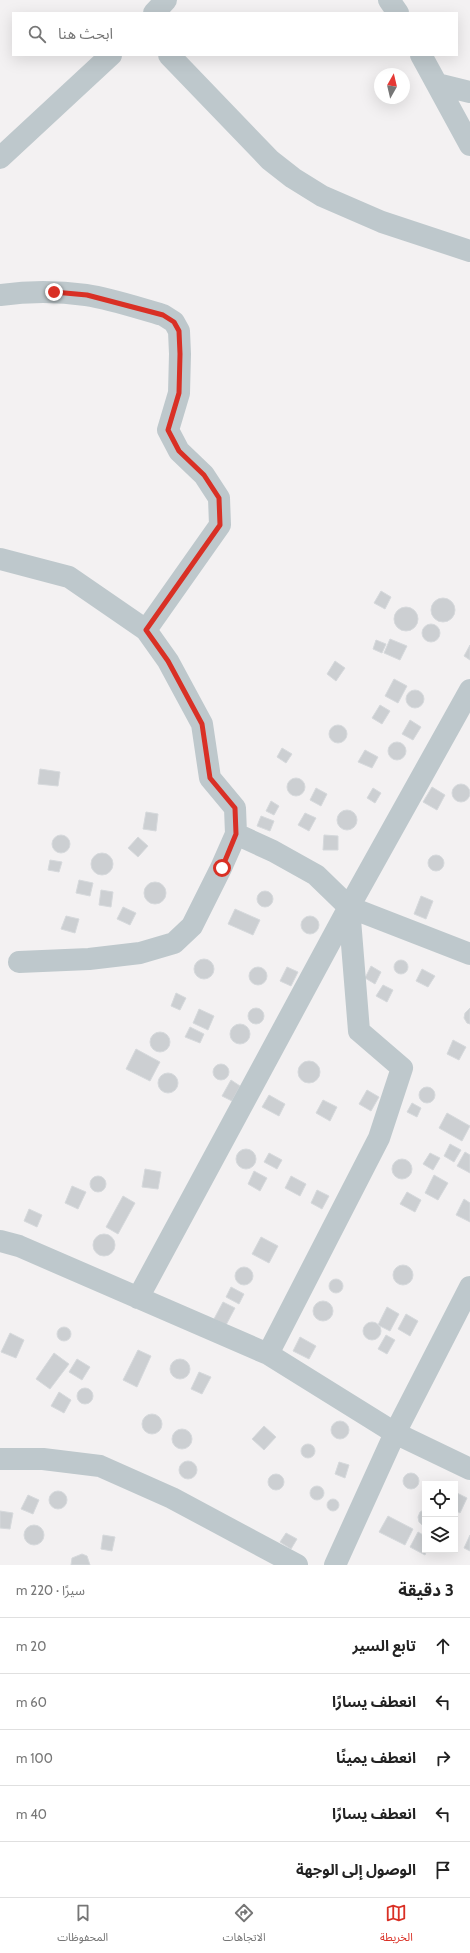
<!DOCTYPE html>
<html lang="ar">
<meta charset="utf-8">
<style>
body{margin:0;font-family:Cabin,"Noto Sans Arabic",sans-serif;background:#f6f6f6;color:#222;direction:rtl}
.controls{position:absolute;right:12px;bottom:12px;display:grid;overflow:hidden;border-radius:0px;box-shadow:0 4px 16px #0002}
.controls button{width:36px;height:36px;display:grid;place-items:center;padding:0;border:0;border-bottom:1px solid #e0e0e0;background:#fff;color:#222;font:20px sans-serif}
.compass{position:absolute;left:374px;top:68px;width:36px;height:36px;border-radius:50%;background:#fff;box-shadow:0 4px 16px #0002;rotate:8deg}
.stop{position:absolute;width:12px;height:12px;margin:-9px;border:3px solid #d93025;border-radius:50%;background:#fff}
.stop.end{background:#d93025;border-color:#fff;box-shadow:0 1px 4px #0008}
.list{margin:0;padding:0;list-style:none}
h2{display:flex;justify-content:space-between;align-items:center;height:52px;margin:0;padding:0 16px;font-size:17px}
h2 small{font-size:13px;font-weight:400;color:#767676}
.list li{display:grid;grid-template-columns:26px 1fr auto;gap:12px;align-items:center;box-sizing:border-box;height:56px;padding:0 16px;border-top:1px solid #e0e0e0}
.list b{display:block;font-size:15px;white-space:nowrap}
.list em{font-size:13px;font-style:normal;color:#767676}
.icon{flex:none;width:22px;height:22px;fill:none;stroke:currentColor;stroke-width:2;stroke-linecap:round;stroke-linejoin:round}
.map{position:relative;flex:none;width:470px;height:1565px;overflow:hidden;direction:ltr}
.search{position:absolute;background:#fff;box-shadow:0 4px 16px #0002;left:12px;right:12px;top:12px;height:44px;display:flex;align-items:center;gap:10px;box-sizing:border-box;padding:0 14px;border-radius:0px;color:#767676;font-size:15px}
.sheet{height:332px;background:#fff}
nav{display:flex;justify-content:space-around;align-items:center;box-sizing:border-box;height:56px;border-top:1px solid #e0e0e0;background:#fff;font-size:11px;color:#767676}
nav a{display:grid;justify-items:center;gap:2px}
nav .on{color:#d93025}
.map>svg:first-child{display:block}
</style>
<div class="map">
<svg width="470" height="1565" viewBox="0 0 470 1565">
<rect width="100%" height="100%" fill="#f3f1f2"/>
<!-- building -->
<path fill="#cccfd2" stroke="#d6d9dc" d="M381 591 391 597 385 609 374 603Z
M431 610a12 12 0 1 1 24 0a12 12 0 1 1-24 0Z
M394 619a12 12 0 1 1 24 0a12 12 0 1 1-24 0Z
M422 633a9 9 0 1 1 18 0a9 9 0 1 1-18 0Z
M390 639 407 646 400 660 384 653Z
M376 640 386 644 382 653 373 649Z
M470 645V660L464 656Z
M335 661 345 668 336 681 327 674Z
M394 679 407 686 398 703 385 696Z
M406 699a9 9 0 1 1 18 0a9 9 0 1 1-18 0Z
M380 705 390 711 382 724 372 718Z
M410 720 421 727 413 740 402 734Z
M329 734a9 9 0 1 1 18 0a9 9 0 1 1-18 0Z
M388 751a9 9 0 1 1 18 0a9 9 0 1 1-18 0Z
M282 748 292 754 286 763 277 757Z
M365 750 378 757 372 768 358 762Z
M40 769 60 772 58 786 38 784Z
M287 787a9 9 0 1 1 18 0a9 9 0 1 1-18 0Z
M452 793a9 9 0 1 1 18 0a9 9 0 1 1-18 0Z
M432 787 445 795 437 810 423 802Z
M316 788 327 794 321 806 310 800Z
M373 788 381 793 375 803 367 798Z
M271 801 279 806 274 815 266 811Z
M337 820a10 10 0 1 1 20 0a10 10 0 1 1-20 0Z
M146 812 158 814 156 831 143 829Z
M305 813 316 818 309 831 298 825Z
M261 816 274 821 270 831 257 826Z
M52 844a9 9 0 1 1 18 0a9 9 0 1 1-18 0Z
M324 835 338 836V850H323Z
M138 837 148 846 138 857 128 848Z
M91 864a11 11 0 1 1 22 0a11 11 0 1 1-22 0Z
M428 863a8 8 0 1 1 16 0a8 8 0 1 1-16 0Z
M50 860 62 862 59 872 48 870Z
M79 880 93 883 90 896 76 893Z
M144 893a11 11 0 1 1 22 0a11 11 0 1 1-22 0Z
M101 890 113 892 111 907 99 905Z
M257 899a8 8 0 1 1 16 0a8 8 0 1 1-16 0Z
M421 896 433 901 426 919 414 914Z
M123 907 136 913 130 925 117 919Z
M235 909 260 920 253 935 228 924Z
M66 916 79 919 75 933 61 929Z
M301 925a9 9 0 1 1 18 0a9 9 0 1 1-18 0Z
M194 969a10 10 0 1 1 20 0a10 10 0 1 1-20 0Z
M394 967a7 7 0 1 1 14 0a7 7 0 1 1-14 0Z
M371 966 381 972 375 984 365 978Z
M249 976a9 9 0 1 1 18 0a9 9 0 1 1-18 0Z
M287 967 298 972 291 986 280 981Z
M422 969 435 976 428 987 416 981Z
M383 985 393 990 387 1002 376 996Z
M176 993 186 998 180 1010 171 1006Z
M248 1016a8 8 0 1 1 16 0a8 8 0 1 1-16 0Z
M470 1008V1024L467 1023 464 1018 465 1013Z
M199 1009 214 1016 208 1030 193 1023Z
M230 1034a10 10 0 1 1 20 0a10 10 0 1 1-20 0Z
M190 1027 204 1034 200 1043 185 1037Z
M150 1042a10 10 0 1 1 20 0a10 10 0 1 1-20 0Z
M453 1040 466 1047 459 1060 447 1054Z
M136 1049 160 1062 150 1081 126 1069Z
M298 1072a11 11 0 1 1 22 0a11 11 0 1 1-22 0Z
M213 1072a8 8 0 1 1 16 0a8 8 0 1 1-16 0Z
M158 1083a10 10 0 1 1 20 0a10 10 0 1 1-20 0Z
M231 1080 240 1086 232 1101 222 1096Z
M419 1095a8 8 0 1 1 16 0a8 8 0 1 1-16 0Z
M367 1090 379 1097 371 1111 359 1104Z
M269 1095 285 1104 279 1116 262 1107Z
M323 1100 337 1107 330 1121 316 1113Z
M412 1103 421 1108 417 1117 407 1112Z
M447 1113 470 1126 462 1141 439 1128Z
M450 1144 461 1150 454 1162 444 1156Z
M236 1159a10 10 0 1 1 20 0a10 10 0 1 1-20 0Z
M465 1152 470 1155V1173L457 1166Z
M269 1153 282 1160 277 1169 264 1162Z
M430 1153 440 1158 433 1170 423 1164Z
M392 1169a10 10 0 1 1 20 0a10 10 0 1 1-20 0Z
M145 1169 161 1172 158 1189 142 1187Z
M254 1171 267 1178 260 1191 248 1184Z
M434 1175 448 1183 438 1200 425 1193Z
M90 1184a8 8 0 1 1 16 0a8 8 0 1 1-16 0Z
M291 1176 306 1184 300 1196 285 1188Z
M72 1186 86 1192 78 1209 65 1203Z
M317 1190 329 1196 322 1209 311 1203Z
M407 1192 421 1200 415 1212 400 1204Z
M123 1196 135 1203 118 1234 106 1227Z
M464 1199 470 1203V1222L456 1215Z
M29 1209 42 1215 37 1227 24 1221Z
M93 1245a11 11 0 1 1 22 0a11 11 0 1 1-22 0Z
M261 1237 278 1246 269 1263 252 1254Z
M393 1275a10 10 0 1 1 20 0a10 10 0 1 1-20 0Z
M235 1276a9 9 0 1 1 18 0a9 9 0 1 1-18 0Z
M329 1286a7 7 0 1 1 14 0a7 7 0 1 1-14 0Z
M231 1287 244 1294 239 1304 226 1297Z
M313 1311a10 10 0 1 1 20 0a10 10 0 1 1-20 0Z
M223 1302 235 1308 226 1325 214 1319Z
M387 1307 399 1314 390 1331 378 1325Z
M406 1314 418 1321 410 1336 398 1329Z
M363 1331a9 9 0 1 1 18 0a9 9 0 1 1-18 0Z
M57 1334a7 7 0 1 1 14 0a7 7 0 1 1-14 0Z
M10 1333 24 1340 16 1358 1 1352Z
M386 1335 395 1340 387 1354 378 1349Z
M300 1337 316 1346 309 1359 293 1351Z
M138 1350 151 1356 137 1387 123 1380Z
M54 1353 69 1364 50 1389 36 1379Z
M170 1369a10 10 0 1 1 20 0a10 10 0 1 1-20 0Z
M77 1359 90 1367 82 1380 69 1372Z
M199 1372 211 1377 202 1394 191 1389Z
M77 1396a8 8 0 1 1 16 0a8 8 0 1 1-16 0Z
M59 1392 71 1400 64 1413 51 1406Z
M142 1424a10 10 0 1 1 20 0a10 10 0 1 1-20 0Z
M331 1430a9 9 0 1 1 18 0a9 9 0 1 1-18 0Z
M264 1426 276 1437 264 1450 252 1439Z
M172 1439a10 10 0 1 1 20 0a10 10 0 1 1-20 0Z
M301 1451a7 7 0 1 1 14 0a7 7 0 1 1-14 0Z
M179 1470a9 9 0 1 1 18 0a9 9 0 1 1-18 0Z
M339 1462 349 1465 345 1478 335 1474Z
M403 1481a8 8 0 1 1 16 0a8 8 0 1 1-16 0Z
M268 1482a8 8 0 1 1 16 0a8 8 0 1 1-16 0Z
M310 1493a7 7 0 1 1 14 0a7 7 0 1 1-14 0Z
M49 1500a9 9 0 1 1 18 0a9 9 0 1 1-18 0Z
M457 1493 467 1498 460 1513 455 1510V1498Z
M28 1495 39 1500 33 1514 21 1509Z
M327 1505a6 6 0 1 1 12 0a6 6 0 1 1-12 0Z
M425 1509V1528L419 1522 418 1517 420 1512Z
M0 1511 13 1513 10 1529 0 1528Z
M388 1516 413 1529 405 1545 379 1532Z
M24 1535a10 10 0 1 1 20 0a10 10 0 1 1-20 0Z
M418 1532 425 1536V1550H427L425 1555 410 1547Z
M286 1533 297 1539 291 1549 280 1542Z
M103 1535 115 1537 112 1551 101 1549Z
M470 1535V1551L464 1548Z
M82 1554 87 1556 90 1565H71L72 1558Z"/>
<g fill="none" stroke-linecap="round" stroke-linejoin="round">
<!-- street -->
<path stroke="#bec8cc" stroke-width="22" d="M389 0 398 13
M154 13 166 0
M169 55 270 160 293 178 322 196 382 222 470 251
M421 55 470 145
M437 84 470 92
M0 158 111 55
M0 295C29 291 57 291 86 295 112 299 138 308 163 315L174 322 179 331 180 354 179 393 168 430 179 451 204 475 219 498 220 525 146 630
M0 559 69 577 146 630 168 661 202 724 210 778 235 808 236 834 221 868 192 926 174 943 140 953 89 959 19 962
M236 834 273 851 316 875 349 907 470 954
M0 1241 19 1246 268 1354 395 1433 470 1469
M138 1298 349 907 470 690
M268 1354 379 1138 402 1068 359 1031 349 907
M0 1459H43L100 1466 172 1498 297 1565
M335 1565 395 1433 470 1287"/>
</g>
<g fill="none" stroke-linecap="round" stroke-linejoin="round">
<!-- route -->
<path stroke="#d93025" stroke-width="5" d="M54 292 87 295 163 315 174 322 179 331 180 354 179 393 168 430 179 451 204 475 219 498 220 525 146 630 168 661 202 724 210 778 235 808 236 834 222 868"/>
</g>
</svg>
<div class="controls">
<button><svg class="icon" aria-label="locate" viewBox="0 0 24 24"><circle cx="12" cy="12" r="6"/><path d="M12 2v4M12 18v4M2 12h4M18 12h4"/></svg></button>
<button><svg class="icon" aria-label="layers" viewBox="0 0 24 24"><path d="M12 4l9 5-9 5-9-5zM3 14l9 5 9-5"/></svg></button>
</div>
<svg class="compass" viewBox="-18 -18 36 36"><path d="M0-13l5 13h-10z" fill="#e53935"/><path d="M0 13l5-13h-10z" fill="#767676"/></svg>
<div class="stop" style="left:222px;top:868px"></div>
<div class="stop end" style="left:54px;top:292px"></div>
<div class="search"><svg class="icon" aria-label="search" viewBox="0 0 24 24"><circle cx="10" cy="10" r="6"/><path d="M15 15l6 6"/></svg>ابحث هنا</div>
</div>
<section class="sheet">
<h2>3 دقيقة<small>سيرًا · 220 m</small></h2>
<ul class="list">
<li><svg class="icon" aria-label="ahead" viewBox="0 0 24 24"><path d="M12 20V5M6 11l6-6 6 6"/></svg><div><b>تابع السير</b></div><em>20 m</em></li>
<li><svg class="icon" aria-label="left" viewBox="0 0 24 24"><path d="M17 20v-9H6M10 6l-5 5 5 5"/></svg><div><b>انعطف يسارًا</b></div><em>60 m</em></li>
<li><svg class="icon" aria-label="right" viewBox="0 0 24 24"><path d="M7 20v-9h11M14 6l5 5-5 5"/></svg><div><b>انعطف يمينًا</b></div><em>100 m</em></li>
<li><svg class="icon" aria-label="left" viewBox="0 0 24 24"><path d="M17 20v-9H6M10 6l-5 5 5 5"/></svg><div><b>انعطف يسارًا</b></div><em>40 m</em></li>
<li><svg class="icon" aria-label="arrive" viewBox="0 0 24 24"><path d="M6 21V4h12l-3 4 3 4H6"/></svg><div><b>الوصول إلى الوجهة</b></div></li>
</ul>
</section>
<nav>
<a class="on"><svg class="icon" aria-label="map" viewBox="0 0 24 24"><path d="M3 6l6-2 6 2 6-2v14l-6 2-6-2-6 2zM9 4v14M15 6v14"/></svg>الخريطة</a>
<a><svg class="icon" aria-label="directions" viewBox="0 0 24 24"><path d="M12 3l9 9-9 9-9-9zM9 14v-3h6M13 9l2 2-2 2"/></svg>الاتجاهات</a>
<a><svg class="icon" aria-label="saved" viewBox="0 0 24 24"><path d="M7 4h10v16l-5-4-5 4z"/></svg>المحفوظات</a>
</nav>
